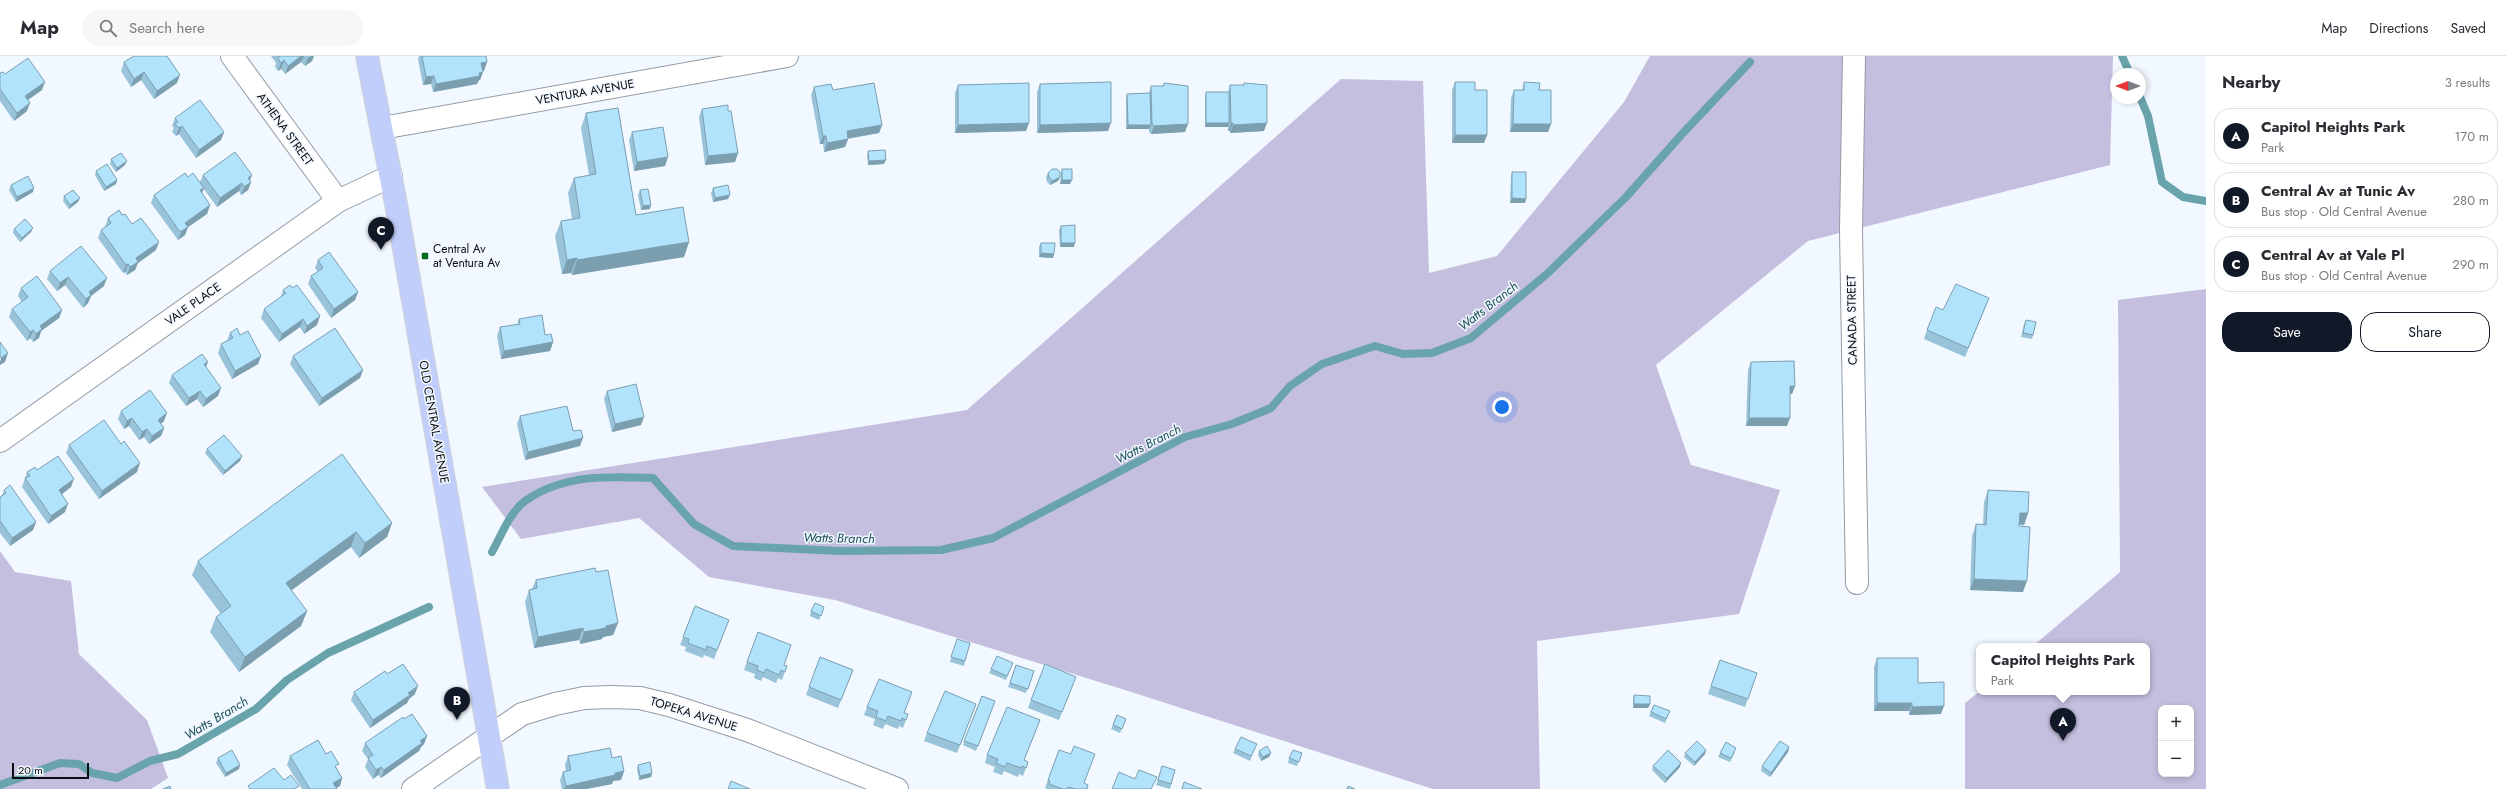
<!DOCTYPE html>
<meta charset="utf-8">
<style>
body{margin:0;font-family:Jost,sans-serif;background:#f7f7f7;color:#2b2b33}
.controls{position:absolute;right:12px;bottom:12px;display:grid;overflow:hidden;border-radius:8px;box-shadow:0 2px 6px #0003}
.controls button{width:36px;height:36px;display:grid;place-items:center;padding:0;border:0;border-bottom:1px solid #e1e1e2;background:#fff;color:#2b2b33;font:20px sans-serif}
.compass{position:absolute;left:2110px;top:12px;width:36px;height:36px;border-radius:50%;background:#fff;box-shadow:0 2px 6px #0003;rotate:270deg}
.scale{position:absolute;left:12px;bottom:10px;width:77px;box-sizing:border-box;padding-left:4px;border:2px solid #0b0e10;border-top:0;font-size:11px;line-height:14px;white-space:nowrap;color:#0b0e10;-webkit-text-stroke:3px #f2f8ff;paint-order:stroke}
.you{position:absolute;left:1502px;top:351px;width:14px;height:14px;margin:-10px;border:3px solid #fff;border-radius:50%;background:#1a73e8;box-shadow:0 0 0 6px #1a73e833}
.badge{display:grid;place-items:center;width:26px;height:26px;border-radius:50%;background:#111827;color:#fff;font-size:13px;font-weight:700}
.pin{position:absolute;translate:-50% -33px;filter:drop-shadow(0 1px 2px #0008)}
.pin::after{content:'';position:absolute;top:21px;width:14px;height:12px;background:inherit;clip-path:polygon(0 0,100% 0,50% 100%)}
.popup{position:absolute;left:1976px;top:587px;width:174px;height:52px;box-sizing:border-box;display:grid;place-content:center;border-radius:8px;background:#fff;filter:drop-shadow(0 1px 3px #0005);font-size:13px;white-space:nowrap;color:#7c7c81}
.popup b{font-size:15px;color:#2b2b33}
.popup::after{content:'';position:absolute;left:50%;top:100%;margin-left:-8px;border:8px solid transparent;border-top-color:#fff}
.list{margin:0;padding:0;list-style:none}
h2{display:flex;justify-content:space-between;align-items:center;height:52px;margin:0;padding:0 16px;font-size:17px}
h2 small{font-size:13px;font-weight:400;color:#7c7c81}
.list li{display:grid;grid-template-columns:26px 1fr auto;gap:12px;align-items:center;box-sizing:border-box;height:56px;margin:0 8px 8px;padding:0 8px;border:1px solid #e1e1e2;border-radius:16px}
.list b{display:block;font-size:15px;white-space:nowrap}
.list p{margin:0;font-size:13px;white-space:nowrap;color:#7c7c81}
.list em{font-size:13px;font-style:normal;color:#7c7c81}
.actions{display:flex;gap:8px;padding:12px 16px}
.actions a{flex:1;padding:9px 0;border:1px solid #111827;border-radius:16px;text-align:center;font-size:14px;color:#111827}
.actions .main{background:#111827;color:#fff}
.icon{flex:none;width:22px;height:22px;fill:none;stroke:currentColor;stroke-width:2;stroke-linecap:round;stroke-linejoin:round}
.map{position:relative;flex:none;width:2206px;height:733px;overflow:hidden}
header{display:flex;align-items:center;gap:24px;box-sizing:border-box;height:56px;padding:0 20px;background:#fff;border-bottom:1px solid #e1e1e2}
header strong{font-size:19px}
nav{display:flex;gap:22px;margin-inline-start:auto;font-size:14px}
.search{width:280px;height:36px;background:#f7f7f7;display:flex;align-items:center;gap:10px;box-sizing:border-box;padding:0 14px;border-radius:16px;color:#7c7c81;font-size:15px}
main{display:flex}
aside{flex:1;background:#fff}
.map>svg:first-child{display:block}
</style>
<header>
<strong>Map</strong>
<div class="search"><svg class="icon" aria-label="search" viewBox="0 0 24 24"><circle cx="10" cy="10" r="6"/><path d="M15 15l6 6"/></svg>Search here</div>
<nav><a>Map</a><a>Directions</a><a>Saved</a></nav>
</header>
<main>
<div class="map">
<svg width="2206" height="733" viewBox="0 0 2206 733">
<rect width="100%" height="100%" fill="#f2f8ff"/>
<!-- green -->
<path fill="#c5bfdf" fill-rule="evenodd" d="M1650 0H2113L2110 109 1808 185 1656 309 1691 409 1780 434 1739 558 1537 585 1540 733H1433L1125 634 835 544 709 521 639 462 521 483 482 431 967 354 1341 23 1423 25 1429 217 1497 200 1624 46Z
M2206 233V733H1965V647L1979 636H2147V590H2033L2120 516 2118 244ZM2161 652H2191V718H2161Z
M0 495 15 516 71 525 79 598 147 664 168 722 151 733H0Z"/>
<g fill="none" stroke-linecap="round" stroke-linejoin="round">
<!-- stream -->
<path stroke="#69a3ac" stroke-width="8" d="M2122 0 2130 18
M2140 41 2148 60 2162 126 2183 141 2206 145
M492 496C501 480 510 456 525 445 563 418 609 420 653 422L694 468 733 490 839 495 941 494 993 482 1185 381 1232 368 1271 352 1290 330 1322 308 1375 290 1403 298 1432 297 1471 282 1549 216 1626 141 1683 77 1750 6
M0 729 60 707 79 708 92 717 117 722 150 705 178 698 256 653 287 624 328 597 429 551"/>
<defs>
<path id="minor" d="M232 0 338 145
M1854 0 1851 174 1857 527
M382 72 787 0
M0 385 338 145 391 120
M413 733 522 658 555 648 584 642 610 641 640 642 669 649 747 674 897 733"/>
<path id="major" d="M367 0 396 148 498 733"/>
</defs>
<!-- minor casing -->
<use href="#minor" stroke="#949ba3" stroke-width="24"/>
<!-- major casing -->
<use href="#major" stroke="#d3d4d4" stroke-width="24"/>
<!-- minor -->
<use href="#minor" stroke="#fff" stroke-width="22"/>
<!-- major -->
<use href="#major" stroke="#c1cdfb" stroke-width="22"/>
</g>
<!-- wall -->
<path fill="#98c3d9" d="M271 0H314L312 5 305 10 301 6 285 18 281 13 278 15 275 11 276 7Z
M419 0H486L484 15H483L480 24H479L477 28 433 36 431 28 423 29 418 3Z
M124 6 177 27 154 43 141 24 131 31 121 15Z
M0 17 5 18 42 34 28 44 27 55 14 65 0 45Z
M1455 26 1475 34 1487 79 1484 87H1452V34Z
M1524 26 1539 34 1551 68 1548 76H1510L1511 42 1514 34H1522Z
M1164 27 1185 76 1151 78 1149 76V73H1126V42L1127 38 1149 37 1151 30H1163Z
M1244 27 1264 75 1230 77V75H1228V71H1205V40L1206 36H1228L1230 29H1243Z
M1040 28 1108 75 1037 77V36Z
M958 29 1026 75 955 77V37Z
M814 31 833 34 882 69 879 77 848 83 845 91 824 96 823 88H820L811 39Z
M702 53 738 97 735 106 705 109 699 61Z
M586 57 636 159 689 186 684 201 572 219 571 217 562 218 555 180 561 165 572 163 568 137 574 122 589 119 581 72Z
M175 62 224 76 221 84 196 102 179 78 176 80 172 76 174 72 172 70Z
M632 76 665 110 634 115 629 84Z
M868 95 884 108 868 109 867 100Z
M111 103 125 109 116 116 110 108Z
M1062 113 1070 128H1060L1061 117Z
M96 115 117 124 116 128 104 135 95 119Z
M1512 116 1526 143 1525 147H1510L1511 120Z
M1048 117 1060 121 1058 125 1050 129 1047 126 1046 121Z
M203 119H252L250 124 251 126 248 134 241 139 239 135 217 151 203 132 202 137 210 149 207 158 188 171 185 179 178 184 151 147 154 139 188 121 200 126Z
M11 129 33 136 16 146 9 134Z
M713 132 728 143 713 146 711 137Z
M640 134 650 153 641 154 638 139Z
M64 140 78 146 69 153 63 145Z
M122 159 132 168 156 194 138 207 135 214 127 219 125 216 123 217 98 182 101 174 105 171 108 162Z
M1061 170 1074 191H1060L1059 174Z
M33 172 31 176 20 186 13 177 14 173Z
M1041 187 1054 198 1053 202 1039 201V191Z
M318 204 358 236 355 244 331 262 308 228 311 220 318 216 315 212Z
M50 215 104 230 91 240 88 247 83 252 65 229 57 235 47 223Z
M21 232 62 254 59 262 41 275 39 282 33 286 30 282 27 285 9 261 12 253 22 246 18 240Z
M292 232 320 260 317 269 304 278 300 271 279 286 261 262 264 253 281 241 283 234Z
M1986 250 1965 301 1924 283 1927 274 1943 254Z
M519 263 545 279 553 286 550 295 501 303 497 280 500 271 517 269Z
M2026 264 2033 279 2032 283 2021 281 2024 268Z
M230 277 240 279 261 300 258 308 232 323 218 297 221 288 227 285Z
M293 300 363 314 360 322 319 350 290 308Z
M1751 306 1795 330 1792 338H1790L1787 370H1746L1748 314Z
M206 311 218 340 203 351 197 343 186 350 169 327 172 319Z
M607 335 641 369 612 376 604 343Z
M121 355 164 365 161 368 164 372 161 380 149 388 144 381 139 384 129 370 124 373 118 363Z
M520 360 573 375 580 390 525 404 517 368Z
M69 389 137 416 99 443 66 397Z
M207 393 242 400 240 405 223 419 205 397Z
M37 414 71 431 61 438 65 456 48 468 22 431 27 416Z
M4 434 36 466 33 474 10 490 0 477V441L2 440Z
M1988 434 2028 457 2024 469 2019 468 2023 536 1970 534 1972 480 1976 468 1983 469 1984 446Z
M392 467 387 481 359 502 351 491 291 534 307 555 301 570 239 616 210 576 216 561 221 558 192 519 198 505Z
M596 516 618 567 613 579 603 581 602 583 580 588 579 584 534 592 525 546 529 534 532 533 536 524Z
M695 550 729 564 714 603 704 599 703 602 685 595 686 591 680 589Z
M824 551 819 564 810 560 811 555Z
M758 576 784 609 787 610 782 624 778 622 776 627 763 621 761 625 754 622 755 618 744 614Z
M957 583 965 605 964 610 950 606Z
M820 601 853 614 838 652 806 639Z
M1877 602 1918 627 1941 658 1909 659V655H1874V611Z
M1720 604 1757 617 1745 651 1708 638Z
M1013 607 1006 624 989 617 991 613Z
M1016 609 1034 615 1026 637 1008 631Z
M387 618 415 638 409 643 407 647 370 672 351 644 354 636Z
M1073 629 1059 664 1028 652 1031 644Z
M912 636 904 657 908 658 903 672 899 670 898 673 885 668 883 673 873 669 875 663 864 659 867 651Z
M1634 639 1650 648 1648 652H1633V643Z
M982 640 995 645 976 695 963 689Z
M976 648 957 697 924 685 927 677Z
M1654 649 1670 655 1665 667 1649 660Z
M1117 659 1126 663 1120 677 1111 673Z
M404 663 427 680 424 688 421 691 419 695 381 722 378 719 373 723 365 711 368 703 362 695 365 687Z
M1040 664 1024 704 1028 706 1023 720 1019 718 1018 721 1004 715 1002 719 993 716 995 711 985 707 987 699Z
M1789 691 1788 696 1770 721 1761 715 1762 710Z
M1255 692 1250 705 1233 697 1235 693Z
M1059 694 1084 728 1087 733H1047L1045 732Z
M1706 694 1705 698 1694 710 1684 701 1685 697Z
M1259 695 1271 697 1269 701 1261 705 1258 699Z
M1735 696 1730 706 1718 701 1720 697Z
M1302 697 1297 710 1288 707 1289 702Z
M326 698 337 713 342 722 340 730 336 732 337 733H302L287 709 290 700Z
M568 700 612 702 624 715 621 724 613 725 612 728 586 733H562L560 724 563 716 566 715 565 709Z
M218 702 239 713 225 721 216 707Z
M638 709 652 717 651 721 639 724 637 713Z
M1162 710 1175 714 1170 733 1156 729Z
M1653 710 1680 711 1665 727 1652 714Z"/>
<!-- shaded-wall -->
<path fill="#7c9fb0" d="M301 0H304L301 6 285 18 288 10Z
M311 0H314L312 5 305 10 308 2Z
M284 4 281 13 278 15 281 7Z
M487 6 484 15 478 16 481 7Z
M144 16 141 24 131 31 134 23Z
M483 16 480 24H479L477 28 433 36 436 28Z
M180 19 177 27 154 43 157 35Z
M434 20 431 28 423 29 426 21Z
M45 26 42 34 22 48 25 40Z
M30 47 27 55 14 65 17 57Z
M1029 67 1026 75 955 77 958 69Z
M1111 67 1108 75 1037 77 1040 69Z
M1206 67H1229L1228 71H1205Z
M1231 67H1233L1230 75H1228Z
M1267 67 1264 75 1230 77 1233 69Z
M1188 68 1185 76 1151 78 1154 70Z
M1513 68H1551L1548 76H1510Z
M882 69 879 77 844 83 847 75Z
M1128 69H1151L1149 73H1126Z
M182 70 179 78 176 80 179 72Z
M224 76 221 84 196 102 199 94Z
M1455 79H1487L1484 87H1452Z
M823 80H826L823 88H820Z
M848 83 845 91 824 96 827 87Z
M738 97 735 106 705 109 708 100Z
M668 101 665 110 634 115 637 106Z
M886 104 884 108 868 109 869 105Z
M127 105 125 109 116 116 117 112Z
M252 119 249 127 251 126 248 134 241 139 248 122Z
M1060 121 1058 125 1050 129 1052 125Z
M117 124 116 128 104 135 106 131Z
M1062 124H1072L1070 128H1060Z
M242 127 239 135 217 151 220 142Z
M34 132 33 136 16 146 17 141Z
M204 132 201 140 200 134Z
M730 139 728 143 713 146 715 142Z
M80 142 78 146 69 153 70 149Z
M1512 142 1526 143 1525 147H1510Z
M210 149 207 158 188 171 185 179 178 184 185 167Z
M651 149 650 153 641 154 643 150Z
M33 172 31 176 20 186 22 182Z
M159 186 156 194 138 207 135 214 127 219 130 211 136 202Z
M689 186 684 201 572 219 577 204Z
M1061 187H1075L1074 191H1060Z
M1041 197 1054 198 1053 202 1039 201Z
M577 202 571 217 562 218 567 204Z
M128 208 125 216 123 217 126 209Z
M68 221 65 229 57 235 60 227Z
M107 222 104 230 91 240 88 247 83 252 89 236Z
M358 236 355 244 331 262 334 253Z
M62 254 59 262 41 275 39 282 33 286 40 270Z
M320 260 317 269 304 278 307 270Z
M303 263 300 271 279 286 282 278Z
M33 274 30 282 27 285 30 276Z
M553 286 550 295 501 303 504 295Z
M8 297 5 306 0 309V306L1 302Z
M261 300 258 308 232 323 235 315Z
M208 306 205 314 204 308Z
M363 314 360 322 319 350 322 342Z
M1790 330H1795L1792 338H1787Z
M221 332 218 340 203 351 206 343Z
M200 335 197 343 186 350 189 342Z
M167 357 164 365 155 372 158 364Z
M644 361 641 369 612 376 615 368Z
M132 362 129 370 124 373 127 365Z
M1749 362H1790L1787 370H1746Z
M164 372 161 380 149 388 152 380Z
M147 373 144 381 139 384 142 376Z
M583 382 580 390 525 404 528 396Z
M242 400 240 405 223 419 225 415Z
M140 407 137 416 99 443 102 435Z
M74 423 71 431 56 443 59 434Z
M68 448 65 456 48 468 51 460Z
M2020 457H2028L2024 469 2016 468Z
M36 466 33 474 10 490 12 482Z
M392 467 387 481 359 502 365 487Z
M356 476 351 491 281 542 286 527Z
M1974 523 2027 525 2023 536 1970 534Z
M307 555 301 570 239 616 245 601Z
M618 567 613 579 603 581 602 583 580 588 584 576 606 570Z
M583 572 579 584 534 592 538 581Z
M418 630 415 638 409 643 407 647 370 672 373 664 408 637Z
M1877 647H1912L1909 655H1874Z
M1634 648H1650L1648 652H1633Z
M1944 650 1941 658 1909 659 1912 651Z
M427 680 424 688 421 691 419 695 381 722 384 714Z
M1789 691 1788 696 1770 721 1771 717Z
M1706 694 1705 698 1694 710 1695 706Z
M1271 697 1269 701 1261 705 1263 701Z
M1681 707 1680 711 1665 727 1667 722Z
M240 709 239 713 225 721 226 717Z
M381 711 378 719 373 723 376 714Z
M624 715 621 724 613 725 612 728 586 733H564L566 730Z
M652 717 651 721 639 724 640 720Z
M342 722 340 730 334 733 333 727Z"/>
<!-- building -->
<path fill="#b1e3fc" stroke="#7c9fb0" d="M134 0H167L180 19 157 35 144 16 134 23 124 6Z
M280 0H301L288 10 284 4 281 7 278 2Z
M422 0H486L487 6 481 7 483 16 479 17 480 20 436 28 434 20 426 21Z
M28 2 45 26 25 40 30 47 17 57 0 33V17L3 16 5 18Z
M1111 26V67L1040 69V28Z
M1455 26H1475V34H1487V79H1455Z
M1524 26 1540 27 1539 34H1551V68H1513L1514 34H1524Z
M874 27 882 69 847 75 848 83 827 87 826 80H823L814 31 831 28 833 34Z
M1029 27V67L958 69V29Z
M1164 27 1188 30V68L1154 70 1152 68 1151 30H1164Z
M1244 27 1267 29V67L1233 69V67H1231L1230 29H1244Z
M1206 36H1229V67H1206Z
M1150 37 1151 69H1128L1127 38Z
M200 44 224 76 199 94 182 70 179 72 175 68 178 66 175 62Z
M728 49V55H731L738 97 708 100 702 53Z
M618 52 636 159 683 151 689 186 577 204V202L567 204 561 165 580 162 574 122 596 118 586 57Z
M663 71 668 101 637 106 632 76Z
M885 94 886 104 869 105 868 95Z
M235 96 252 119 248 122 251 126 244 131 242 127 220 142 203 119Z
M121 97 127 105 117 112 111 103Z
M107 108 117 124 106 131 96 115Z
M1052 113H1057L1060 116V121L1052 125 1049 121 1048 117Z
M1062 113H1072V124H1062Z
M1512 116H1526V143L1512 142Z
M185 117 188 121 193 117 204 132 200 134 210 149 185 167 188 171 180 176 154 139Z
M28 120 34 132 17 141 11 129Z
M728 129 730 139 715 142 713 132Z
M648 133 651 149 643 150 640 134Z
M73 134 80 142 70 149 64 140Z
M119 154 122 159 125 158 132 168 141 162 159 186 136 202 138 206 130 211 128 208 126 209 101 174 111 167 108 162Z
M25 163 33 172 22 182 14 173Z
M1075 169V187H1061V170Z
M1041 187H1055L1054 198 1041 197Z
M81 190 107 222 89 236 91 239 86 243 68 221 60 227 50 215Z
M329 196 358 236 334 253 311 220 323 212 318 204Z
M37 220 62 254 40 270 42 273 36 278 33 274 30 276 12 253 28 241 21 232Z
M1956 228 1989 242 1968 292 1927 274 1936 251 1943 254Z
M290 229 292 232 297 229 320 260 307 270 303 263 282 278 264 253 286 237 283 234Z
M542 259 545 279 551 278 553 286 504 295 500 271 520 268 519 263Z
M2026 264 2036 266 2033 279 2023 277Z
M237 272 240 279 248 275 261 300 235 315 221 288 233 282 230 277Z
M335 272 363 314 322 342 293 300Z
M0 286 8 297 1 302 0 300Z
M202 298 208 306 204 308 221 332 206 343 200 335 189 342 172 319Z
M1794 305 1795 330H1790V362H1749L1751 306Z
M636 328 644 361 615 368 607 335Z
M150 334 167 357 158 364 164 372 152 380 147 373 142 376 132 362 127 365 121 355Z
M567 350 573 375 581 374 583 382 528 396 520 360Z
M104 364 121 388 124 385 140 407 102 435 69 389Z
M224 379 242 400 225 415 207 393Z
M342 398 392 467 365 487 356 476 286 527 307 555 245 601 216 561 231 550 198 505Z
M58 400 74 423 59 434 68 448 51 460 25 422 30 420 27 416 35 411 37 414Z
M10 429 36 466 12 482 1 466 0 467V441L6 437 4 434Z
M1988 434 2029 436 2028 457H2020L2019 470 2030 471 2027 525 1974 523 1976 468 1986 469Z
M595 512 596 516 608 514 618 567 606 570V572L584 576 583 572 538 581 529 534 537 532 536 524Z
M815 547 824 551 821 560 811 555Z
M695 550 729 564 717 594 707 590 706 594 688 587 689 583 683 581Z
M758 576 791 589 784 609 787 610 785 616 781 614 779 619 766 613 764 617 757 614 758 610 747 606Z
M957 583 970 587 965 605 951 601Z
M997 600 1013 607 1007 620 991 613Z
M820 601 853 614 841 644 809 631Z
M1877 602H1918V627L1944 626V650L1912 651V647H1877Z
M1720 604 1757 617 1748 643 1711 630Z
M403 608 418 630 408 637 410 639 373 664 354 636 385 615 387 618Z
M1045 608 1076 621 1062 656 1031 644Z
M1016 609 1034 615 1028 633 1010 627Z
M879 623 912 636 904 657 908 658 906 664 902 662 901 665 888 660 886 665 876 661 878 655 867 651Z
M945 635 976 648 960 689 927 677Z
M1634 639 1650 640V648H1634Z
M982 640 995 645 978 690 964 685Z
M1654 649 1670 655 1666 663 1651 656Z
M1007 651 1040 664 1024 704 1028 706 1026 712 1022 710 1021 712 1007 707 1005 711 996 707 998 703 987 699Z
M412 658 427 680 420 685 422 687 384 714 381 711 376 714 368 702 373 699 365 687 403 661 404 663Z
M1117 659 1126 663 1122 673 1113 669Z
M1241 681 1257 688 1251 700 1235 693Z
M318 684 326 698 331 695 339 708 335 710 342 722 333 727 337 733H310L290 700Z
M1697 685 1706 694 1695 706 1685 697Z
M1780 685 1789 691 1771 717 1762 710Z
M1726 686 1736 692 1731 702 1720 697Z
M1074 690 1095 698 1084 727 1088 729 1087 733H1076L1068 731 1067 733H1063L1049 728 1050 725 1048 724 1059 694 1071 698Z
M1267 690 1271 697 1263 701 1259 695Z
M610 692 612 702 621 700 624 715 615 717V719L566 730 563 716 571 714 568 700Z
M232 694 240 709 226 717 218 702Z
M1293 694 1302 697 1299 706 1289 702Z
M1668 694 1681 707 1667 722 1653 710Z
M650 706 652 717 640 720 638 709Z
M1162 710 1175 714 1171 728 1158 724Z
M274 712 284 724 291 719 299 730 294 733H250L248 730Z
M1139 714 1157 721 1151 733H1112L1119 716 1135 723Z
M731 725 750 733H728Z
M1184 726 1202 733H1182Z
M170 730 171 733H163Z
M1348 730 1355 733H1347Z"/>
<!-- markers -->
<rect fill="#006916" stroke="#f2f8ff" stroke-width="1.5" x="421" y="196" width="8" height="8" rx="2"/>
<g text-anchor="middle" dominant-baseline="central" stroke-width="3" stroke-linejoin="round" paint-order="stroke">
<!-- street labels -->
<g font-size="12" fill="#0b0e10" stroke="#f2f8ff">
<text transform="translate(585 36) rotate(-10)">VENTURA AVENUE</text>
<text transform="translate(285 73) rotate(54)">ATHENA STREET</text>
<text transform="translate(193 248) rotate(-35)">VALE PLACE</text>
<text transform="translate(1852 264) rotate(-91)">CANADA STREET</text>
<text transform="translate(434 366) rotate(80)">OLD CENTRAL AVENUE</text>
<text transform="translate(694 658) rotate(17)">TOPEKA AVENUE</text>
</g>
<!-- poi labels -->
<g font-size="12" fill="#0b0e10" stroke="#f2f8ff" text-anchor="start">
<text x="433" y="193">Central Av<tspan x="433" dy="14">at Ventura Av</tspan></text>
</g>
<!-- water labels -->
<g font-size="13" font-style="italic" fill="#1c4f57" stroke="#f2f8ff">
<text transform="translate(1488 250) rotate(-38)">Watts Branch</text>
<text transform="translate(1148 388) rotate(-27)">Watts Branch</text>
<text transform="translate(839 482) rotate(1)">Watts Branch</text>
<text transform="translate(216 662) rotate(-31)">Watts Branch</text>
</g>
</g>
</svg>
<div class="controls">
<button>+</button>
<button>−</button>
</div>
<svg class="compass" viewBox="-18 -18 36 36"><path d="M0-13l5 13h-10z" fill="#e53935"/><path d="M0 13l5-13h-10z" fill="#7c7c81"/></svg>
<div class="scale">20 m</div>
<div class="you"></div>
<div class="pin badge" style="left:2063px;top:685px">A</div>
<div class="popup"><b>Capitol Heights Park</b>Park</div>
<div class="pin badge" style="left:457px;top:664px">B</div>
<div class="pin badge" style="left:381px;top:194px">C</div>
</div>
<aside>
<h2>Nearby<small>3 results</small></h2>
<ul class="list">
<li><span class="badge">A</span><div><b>Capitol Heights Park</b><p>Park</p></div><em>170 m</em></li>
<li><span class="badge">B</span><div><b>Central Av at Tunic Av</b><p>Bus stop · Old Central Avenue</p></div><em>280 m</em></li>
<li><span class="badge">C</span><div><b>Central Av at Vale Pl</b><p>Bus stop · Old Central Avenue</p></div><em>290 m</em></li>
</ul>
<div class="actions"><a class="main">Save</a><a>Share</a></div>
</aside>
</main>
